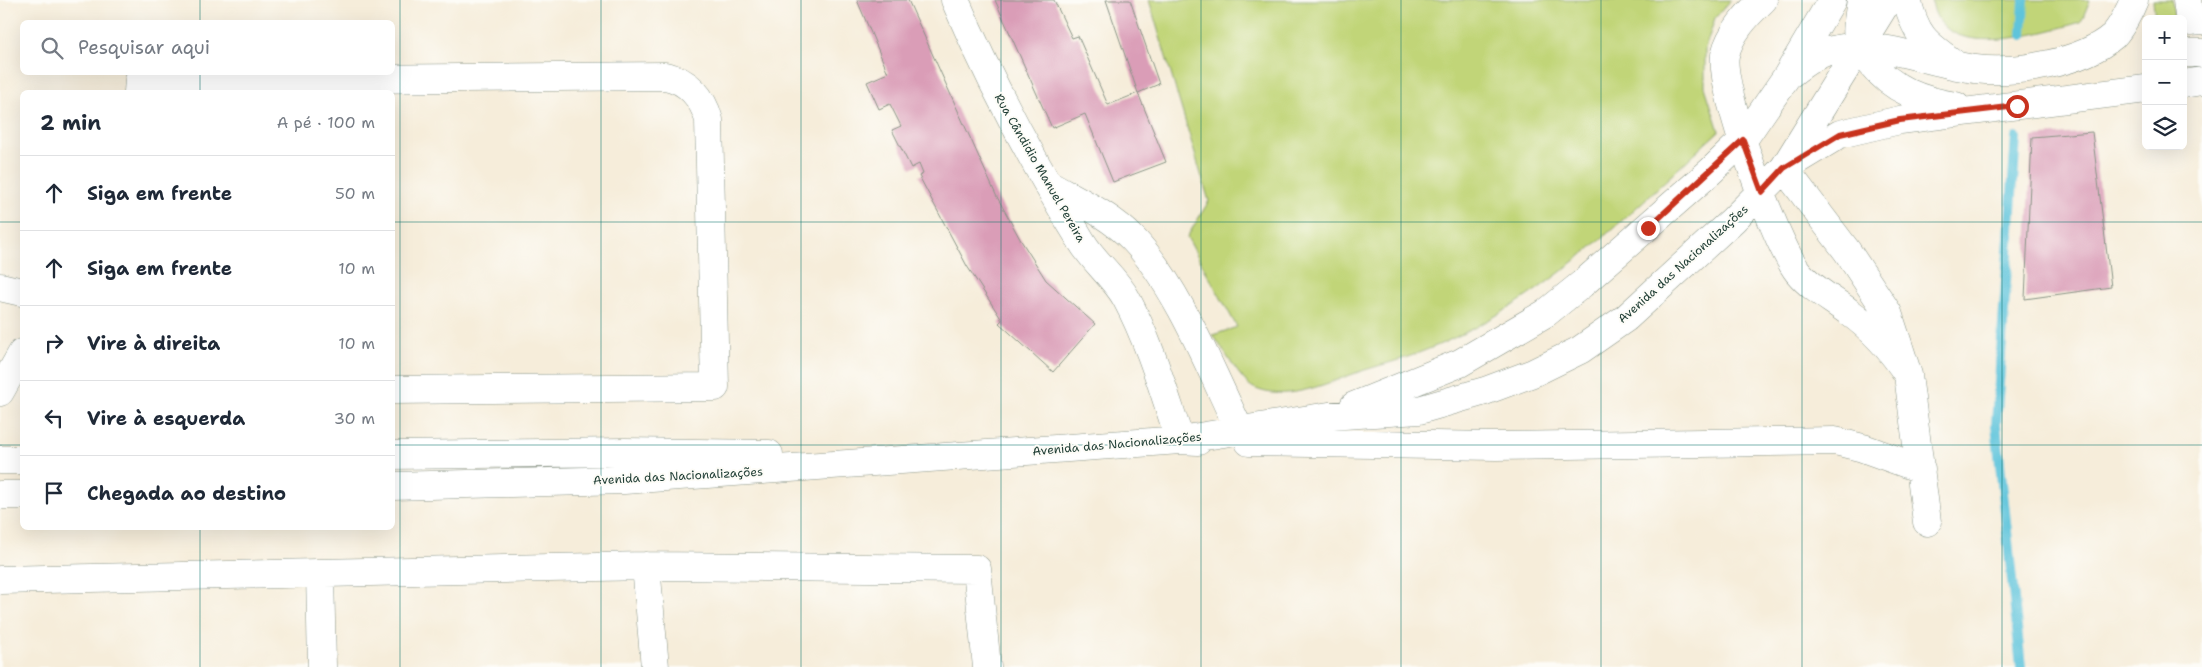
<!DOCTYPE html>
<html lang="pt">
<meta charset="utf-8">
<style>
body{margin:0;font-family:"Shantell Sans",sans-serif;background:#f6f6f7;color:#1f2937}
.controls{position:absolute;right:15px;top:15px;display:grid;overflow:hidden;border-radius:8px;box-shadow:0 5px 20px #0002}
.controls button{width:45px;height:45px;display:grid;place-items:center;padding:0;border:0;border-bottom:1px solid #e0e1e3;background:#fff;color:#1f2937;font:25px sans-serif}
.stop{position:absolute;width:15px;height:15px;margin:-11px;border:4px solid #c8321e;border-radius:50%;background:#fff}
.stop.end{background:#c8321e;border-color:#fff;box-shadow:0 1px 5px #0008}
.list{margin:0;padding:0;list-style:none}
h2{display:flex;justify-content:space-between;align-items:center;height:65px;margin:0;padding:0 20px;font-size:21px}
h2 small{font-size:16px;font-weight:400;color:#747a83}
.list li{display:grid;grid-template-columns:32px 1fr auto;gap:15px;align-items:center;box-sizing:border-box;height:75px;padding:0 20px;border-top:1px solid #e0e1e3}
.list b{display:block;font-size:19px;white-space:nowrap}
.list em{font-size:16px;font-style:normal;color:#747a83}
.icon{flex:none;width:28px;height:28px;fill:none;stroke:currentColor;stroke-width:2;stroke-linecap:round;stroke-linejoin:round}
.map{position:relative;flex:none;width:2202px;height:667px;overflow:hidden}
.search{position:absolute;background:#fff;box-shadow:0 5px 20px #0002;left:20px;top:20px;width:375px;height:55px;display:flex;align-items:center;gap:12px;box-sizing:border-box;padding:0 18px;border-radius:8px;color:#747a83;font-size:19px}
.panel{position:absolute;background:#fff;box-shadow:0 5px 20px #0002;left:20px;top:90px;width:375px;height:440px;border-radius:8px}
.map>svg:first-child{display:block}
</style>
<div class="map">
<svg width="2202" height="667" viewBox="0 0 2202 667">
<rect width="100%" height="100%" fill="#fdfcf7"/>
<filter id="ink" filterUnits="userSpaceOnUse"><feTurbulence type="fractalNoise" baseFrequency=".02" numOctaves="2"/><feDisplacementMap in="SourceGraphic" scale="10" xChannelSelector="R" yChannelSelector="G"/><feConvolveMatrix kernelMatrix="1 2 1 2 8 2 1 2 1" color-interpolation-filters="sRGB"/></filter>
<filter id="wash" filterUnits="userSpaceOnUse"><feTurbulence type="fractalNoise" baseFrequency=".0096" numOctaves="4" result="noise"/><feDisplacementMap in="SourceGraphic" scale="20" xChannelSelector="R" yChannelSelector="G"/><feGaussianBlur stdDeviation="1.12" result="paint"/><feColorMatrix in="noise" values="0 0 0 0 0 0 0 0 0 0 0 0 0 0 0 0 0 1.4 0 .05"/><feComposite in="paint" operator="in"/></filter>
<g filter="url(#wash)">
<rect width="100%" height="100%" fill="#f6edda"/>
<!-- green -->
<path fill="#c1d578" stroke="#708956" d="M1149 0H1731L1715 18 1705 49V87L1719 131C1652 192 1586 260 1509 308 1481 325 1451 341 1421 352 1400 361 1378 365 1356 373 1327 383 1285 403 1254 388 1241 382 1222 347 1213 335L1237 327 1187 237 1209 201Z
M1932 0H2090L2081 22C2041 33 1939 65 1932 0Z
M2153 0H2172L2174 19H2155Z"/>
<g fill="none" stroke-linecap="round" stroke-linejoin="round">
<!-- stream -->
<path stroke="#5ec4db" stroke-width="10" d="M2022 35 2024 0
M2016 137 1996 425 2021 667"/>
</g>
<g id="blocks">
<!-- building -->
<path fill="#da9db7" d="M857 0H908L996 195 1020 239 1046 280 1095 324 1053 372 999 323 1002 320 967 266 919 176 923 174 919 164 911 168 892 130 901 126 890 104 879 109 867 82 888 73Z
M995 0H1054L1072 38 1078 36 1108 105 1138 93 1166 162 1113 182 1085 114 1052 128Z
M1106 0H1130L1159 84 1138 93Z
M2092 132 2111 287 2025 299 2032 137Z"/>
</g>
</g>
<g filter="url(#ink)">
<use href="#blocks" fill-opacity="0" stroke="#8a9587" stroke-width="1"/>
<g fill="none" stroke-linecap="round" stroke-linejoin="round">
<defs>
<path id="minor" d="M955 0C991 84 1034 164 1082 242 1094 262 1115 278 1126 298 1150 343 1164 393 1180 440L1198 441
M1763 0C1747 15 1730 33 1725 55 1719 88 1776 245 1798 272 1812 289 1832 299 1849 312 1873 329 1892 350 1908 375
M1861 0C1859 15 1855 31 1859 46 1861 51 1867 57 1870 62 1892 90 1922 101 1956 106
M1907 0C1916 35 1924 42 1952 62
M2187 0 2190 22 2202 21
M2183 53H2202
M1790 74C1804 63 1819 52 1837 49 1881 40 1932 64 1975 69 2015 74 2082 63 2113 36 2121 28 2130 10 2134 0
M352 79 665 76C688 80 703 98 709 120L715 387 392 390
M2183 84 2202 81
M138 92 139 80 352 79V92
M1787 166 1840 134 1900 120 2146 89
M1784 168 1847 251 1888 313 1908 375 1927 522
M1047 183C1075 199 1110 215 1133 239 1178 286 1211 371 1240 431
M0 287 22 292
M0 392 22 353
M1354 406 1460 363 1546 313 1582 284 1711 171 1743 140 1787 76 1832 0
M1249 442 1496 446 1835 441 1863 448 1921 469
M392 455 625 452 769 454
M0 460H22
M392 486 624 480 1180 440 1329 416 1419 410 1485 391 1533 373 1580 350 1626 318 1733 220 1784 168 1888 0
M0 495H22
M646 566 655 667
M320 573 322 667
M0 580 646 566 977 569 987 667"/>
</defs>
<!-- minor casing -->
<use href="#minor" stroke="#8a9587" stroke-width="29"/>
<!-- minor -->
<use href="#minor" stroke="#fff" stroke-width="28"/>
</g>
</g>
<g fill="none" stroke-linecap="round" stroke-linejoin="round" filter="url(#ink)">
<!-- route -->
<path stroke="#c8321e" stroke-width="6" d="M1648 228 1743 140 1762 192 1784 168 1840 134 1900 120 2017 106"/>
</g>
<!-- grid -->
<path fill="none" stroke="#0f766e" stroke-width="1" stroke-opacity="0.55" d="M200 0V22M400 0V667M601 0V667M801 0V667M1001 0V667M1201 0V667M1401 0V667M1601 0V667M1802 0V667M2002 0V667M200 72V92M0 222H22M392 222H2202M0 445H22M392 445H2202M200 528V667"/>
<g text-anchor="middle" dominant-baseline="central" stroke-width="4" stroke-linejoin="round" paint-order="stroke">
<!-- street labels -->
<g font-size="12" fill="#1f3d34" stroke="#fdfcf7">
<text transform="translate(1040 168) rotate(60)">Rua Cândidio Manuel Pereira</text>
<text transform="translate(1683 264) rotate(-42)">Avenida das Nacionalizações</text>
<text transform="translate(1117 444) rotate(-5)">Avenida das Nacionalizações</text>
<text transform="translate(678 476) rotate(-3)">Avenida das Nacionalizações</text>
</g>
</g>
</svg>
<div class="controls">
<button>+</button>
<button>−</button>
<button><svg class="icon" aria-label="layers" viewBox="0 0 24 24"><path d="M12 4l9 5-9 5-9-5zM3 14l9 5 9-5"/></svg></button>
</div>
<div class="stop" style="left:2017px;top:106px"></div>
<div class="stop end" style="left:1648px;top:228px"></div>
<div class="search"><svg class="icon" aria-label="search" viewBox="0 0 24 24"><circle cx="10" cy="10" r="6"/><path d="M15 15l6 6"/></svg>Pesquisar aqui</div>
<section class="panel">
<h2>2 min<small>A pé · 100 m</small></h2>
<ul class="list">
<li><svg class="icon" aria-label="ahead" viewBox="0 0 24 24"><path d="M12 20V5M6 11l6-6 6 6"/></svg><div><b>Siga em frente</b></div><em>50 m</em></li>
<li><svg class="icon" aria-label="ahead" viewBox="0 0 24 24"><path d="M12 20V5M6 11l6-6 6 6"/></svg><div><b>Siga em frente</b></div><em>10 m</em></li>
<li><svg class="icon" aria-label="right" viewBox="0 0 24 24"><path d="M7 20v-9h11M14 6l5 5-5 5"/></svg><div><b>Vire à direita</b></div><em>10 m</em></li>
<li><svg class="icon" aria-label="left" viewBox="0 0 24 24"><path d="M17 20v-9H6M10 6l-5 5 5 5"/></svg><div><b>Vire à esquerda</b></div><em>30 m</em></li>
<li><svg class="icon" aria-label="arrive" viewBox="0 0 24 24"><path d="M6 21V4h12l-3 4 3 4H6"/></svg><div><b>Chegada ao destino</b></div></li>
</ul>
</section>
</div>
